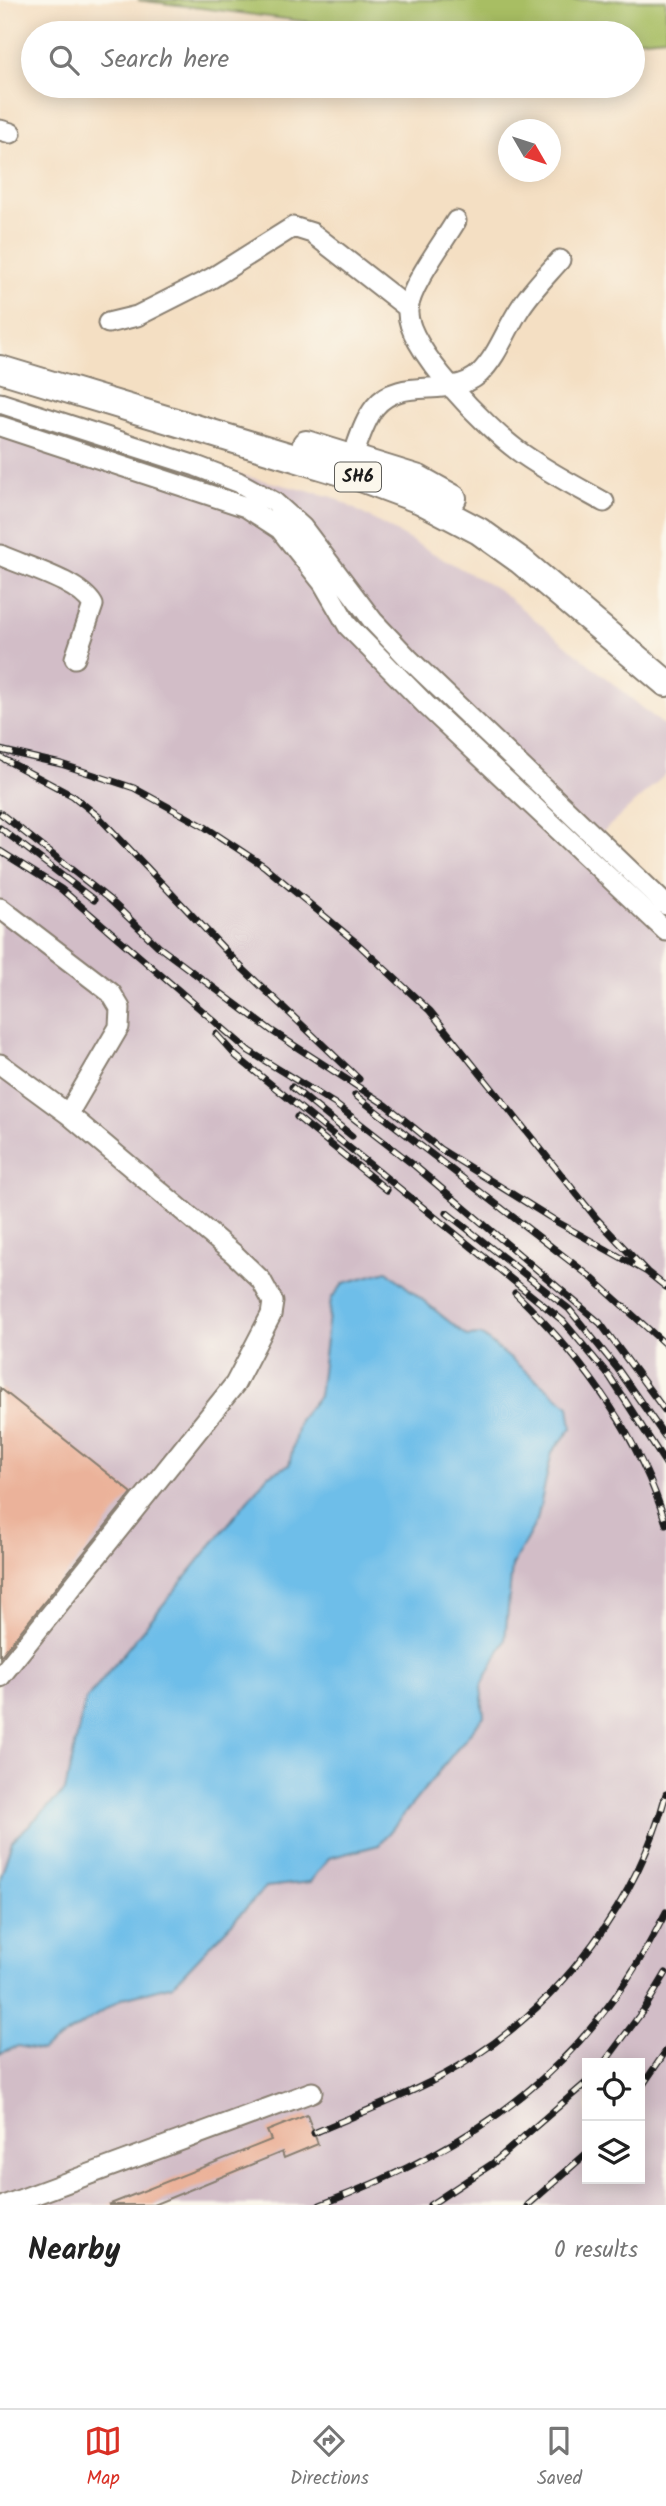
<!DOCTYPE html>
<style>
body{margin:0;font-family:Kalam,sans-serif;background:#f2f2f2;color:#222}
.controls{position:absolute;right:21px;bottom:21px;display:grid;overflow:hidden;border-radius:0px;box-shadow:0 4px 18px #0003}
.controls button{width:63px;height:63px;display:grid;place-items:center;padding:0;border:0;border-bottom:2px solid #e0e0e0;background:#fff;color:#222;font:35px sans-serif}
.compass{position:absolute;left:498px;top:119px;width:63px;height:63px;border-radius:50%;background:#fff;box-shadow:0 4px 18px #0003;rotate:129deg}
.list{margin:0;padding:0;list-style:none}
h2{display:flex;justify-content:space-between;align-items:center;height:91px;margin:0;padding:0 28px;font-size:30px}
h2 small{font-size:23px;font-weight:400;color:#767676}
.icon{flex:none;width:38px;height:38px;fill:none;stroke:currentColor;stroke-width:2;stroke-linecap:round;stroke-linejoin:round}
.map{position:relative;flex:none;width:666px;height:2205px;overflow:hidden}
.search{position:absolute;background:#fff;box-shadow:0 4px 18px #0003;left:21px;right:21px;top:21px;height:77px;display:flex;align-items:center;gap:18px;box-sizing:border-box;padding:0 24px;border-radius:38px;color:#767676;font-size:26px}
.sheet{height:203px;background:#fff}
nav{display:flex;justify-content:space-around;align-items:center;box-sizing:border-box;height:98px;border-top:2px solid #e0e0e0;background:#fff;font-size:19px;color:#767676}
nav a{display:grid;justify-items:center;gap:4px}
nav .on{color:#d93025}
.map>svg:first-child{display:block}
</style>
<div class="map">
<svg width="666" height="2205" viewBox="0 0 666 2205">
<rect width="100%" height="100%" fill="#fbf7ec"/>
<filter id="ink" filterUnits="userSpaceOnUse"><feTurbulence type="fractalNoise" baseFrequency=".0143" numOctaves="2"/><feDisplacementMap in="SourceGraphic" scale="14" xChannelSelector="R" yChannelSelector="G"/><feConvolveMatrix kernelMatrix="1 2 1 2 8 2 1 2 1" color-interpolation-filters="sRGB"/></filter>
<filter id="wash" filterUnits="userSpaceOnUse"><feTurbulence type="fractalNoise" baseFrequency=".00686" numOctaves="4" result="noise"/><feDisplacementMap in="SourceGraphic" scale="28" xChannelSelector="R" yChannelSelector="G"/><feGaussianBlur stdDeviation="1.57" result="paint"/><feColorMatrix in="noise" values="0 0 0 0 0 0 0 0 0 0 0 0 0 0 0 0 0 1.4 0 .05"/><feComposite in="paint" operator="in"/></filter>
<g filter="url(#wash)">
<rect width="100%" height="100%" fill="#f4dfc3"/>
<!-- industrial -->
<path fill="#d2bdc7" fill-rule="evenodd" d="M0 420 34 426 333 497 499 590 666 727V774L597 837 666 899V2205H0ZM587 2063H640V2179H587Z"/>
<!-- green -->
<path fill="#a8be63" stroke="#626d40" stroke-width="2" d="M138 0H666V37L633 40V33H395Z"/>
<!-- water -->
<path fill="#6ebee9" stroke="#456d82" stroke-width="2" d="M387 1271 467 1336 481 1335 569 1406 572 1428 552 1452 537 1520 512 1566 505 1640 481 1687 484 1716 379 1845 329 1858 310 1882 266 1887 173 1985 123 1998 41 2051 18 2046 0 2054V1879L12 1841 65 1791 85 1701 268 1475 289 1465 299 1420 319 1396 331 1299 344 1283Z"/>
<g id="blocks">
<!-- building -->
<path fill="#ebb29a" d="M0 1388 132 1493 0 1657Z
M307 2115 318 2144 284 2158 282 2152 153 2205H108L271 2140 267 2131Z"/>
</g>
</g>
<g filter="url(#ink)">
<use href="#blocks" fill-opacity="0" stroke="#887e70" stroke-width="2"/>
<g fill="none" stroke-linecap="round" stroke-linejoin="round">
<defs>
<path id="minor" d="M0 130 11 133
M456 221C443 243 410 286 408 310 405 347 488 429 517 450 544 470 575 486 604 502
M108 323 137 316 212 278 293 227 312 233 408 308
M0 403 196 466 238 482 274 502 302 527 373 621 408 658 666 905
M0 426 246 507 280 529 323 583 348 626 427 706 666 931
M353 456C359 440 364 421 375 407 400 375 450 400 479 374 497 357 506 330 519 310 530 292 546 276 560 260
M0 555C26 567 79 581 93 605L75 658
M0 908 111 993 120 1008 119 1027 68 1114
M0 1064 68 1114 234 1254 261 1280 273 1302 271 1315 235 1384 0 1677
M6 2205 312 2092"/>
<path id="major" d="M0 369 361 478 420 500 479 531 521 561 666 683
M306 444 419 479 453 498"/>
</defs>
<!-- minor casing -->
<use href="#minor" stroke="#887e70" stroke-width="23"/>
<!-- major casing -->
<use href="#major" stroke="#887e70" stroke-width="30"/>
<!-- minor -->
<use href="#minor" stroke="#fff" stroke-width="19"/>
<!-- major -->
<use href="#major" stroke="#fff" stroke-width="26"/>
<defs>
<path id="rail" d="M0 750 61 764 134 788 205 827 264 866 358 944 430 1011 596 1218 647 1272
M0 757 73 796 98 816 243 969 359 1079
M0 813 110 900 159 947 272 1031 386 1105 440 1149 559 1223 647 1272 666 1287
M0 828 94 900
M0 851 61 889 249 1051 335 1104 415 1166 600 1323 666 1412
M216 1034 236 1056 563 1321 610 1377 666 1464
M292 1087 352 1136
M355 1095 592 1278 666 1345
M297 1117 387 1190
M447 1213 569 1309 617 1368 666 1438
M515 1293C583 1358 638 1433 666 1524
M604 2063 645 2008 666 1973
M640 2089 666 2051
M314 2133C367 2110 423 2090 472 2058 564 1999 638 1900 666 1794
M320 2205C480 2145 588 2068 666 1912
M430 2205 492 2164 587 2082
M528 2205 587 2153"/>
</defs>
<!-- rail casing -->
<use href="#rail" stroke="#1c1c1c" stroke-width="7"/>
<!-- rail -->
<use href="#rail" stroke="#fbf7ec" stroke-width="4.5" stroke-dasharray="13" stroke-linecap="butt"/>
</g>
</g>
<g text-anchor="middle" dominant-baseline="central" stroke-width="6" stroke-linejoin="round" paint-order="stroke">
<!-- shield labels -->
<rect fill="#fbf7ec" stroke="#5f5e5a" stroke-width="2" x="335" y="462.5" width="46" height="29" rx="5"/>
<g font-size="18" font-weight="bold" fill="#1c1c1c">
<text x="358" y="477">SH6</text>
</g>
</g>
</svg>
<div class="controls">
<button><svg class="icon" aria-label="locate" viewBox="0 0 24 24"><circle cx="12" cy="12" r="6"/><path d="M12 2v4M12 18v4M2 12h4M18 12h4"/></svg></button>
<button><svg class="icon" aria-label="layers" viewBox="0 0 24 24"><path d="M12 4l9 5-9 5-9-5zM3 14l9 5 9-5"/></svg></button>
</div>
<svg class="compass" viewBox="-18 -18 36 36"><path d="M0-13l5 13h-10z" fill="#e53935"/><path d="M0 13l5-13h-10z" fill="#767676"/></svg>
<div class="search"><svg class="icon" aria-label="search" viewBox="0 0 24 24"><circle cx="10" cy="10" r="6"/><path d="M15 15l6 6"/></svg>Search here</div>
</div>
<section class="sheet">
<h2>Nearby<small>0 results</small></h2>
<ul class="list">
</ul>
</section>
<nav>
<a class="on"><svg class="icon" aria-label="map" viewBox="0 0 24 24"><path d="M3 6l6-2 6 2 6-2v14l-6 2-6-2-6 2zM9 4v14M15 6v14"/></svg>Map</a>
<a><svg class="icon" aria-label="directions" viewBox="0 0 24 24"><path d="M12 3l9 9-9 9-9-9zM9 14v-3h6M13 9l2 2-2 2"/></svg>Directions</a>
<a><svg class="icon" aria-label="saved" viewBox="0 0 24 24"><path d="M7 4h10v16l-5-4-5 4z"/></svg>Saved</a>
</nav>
